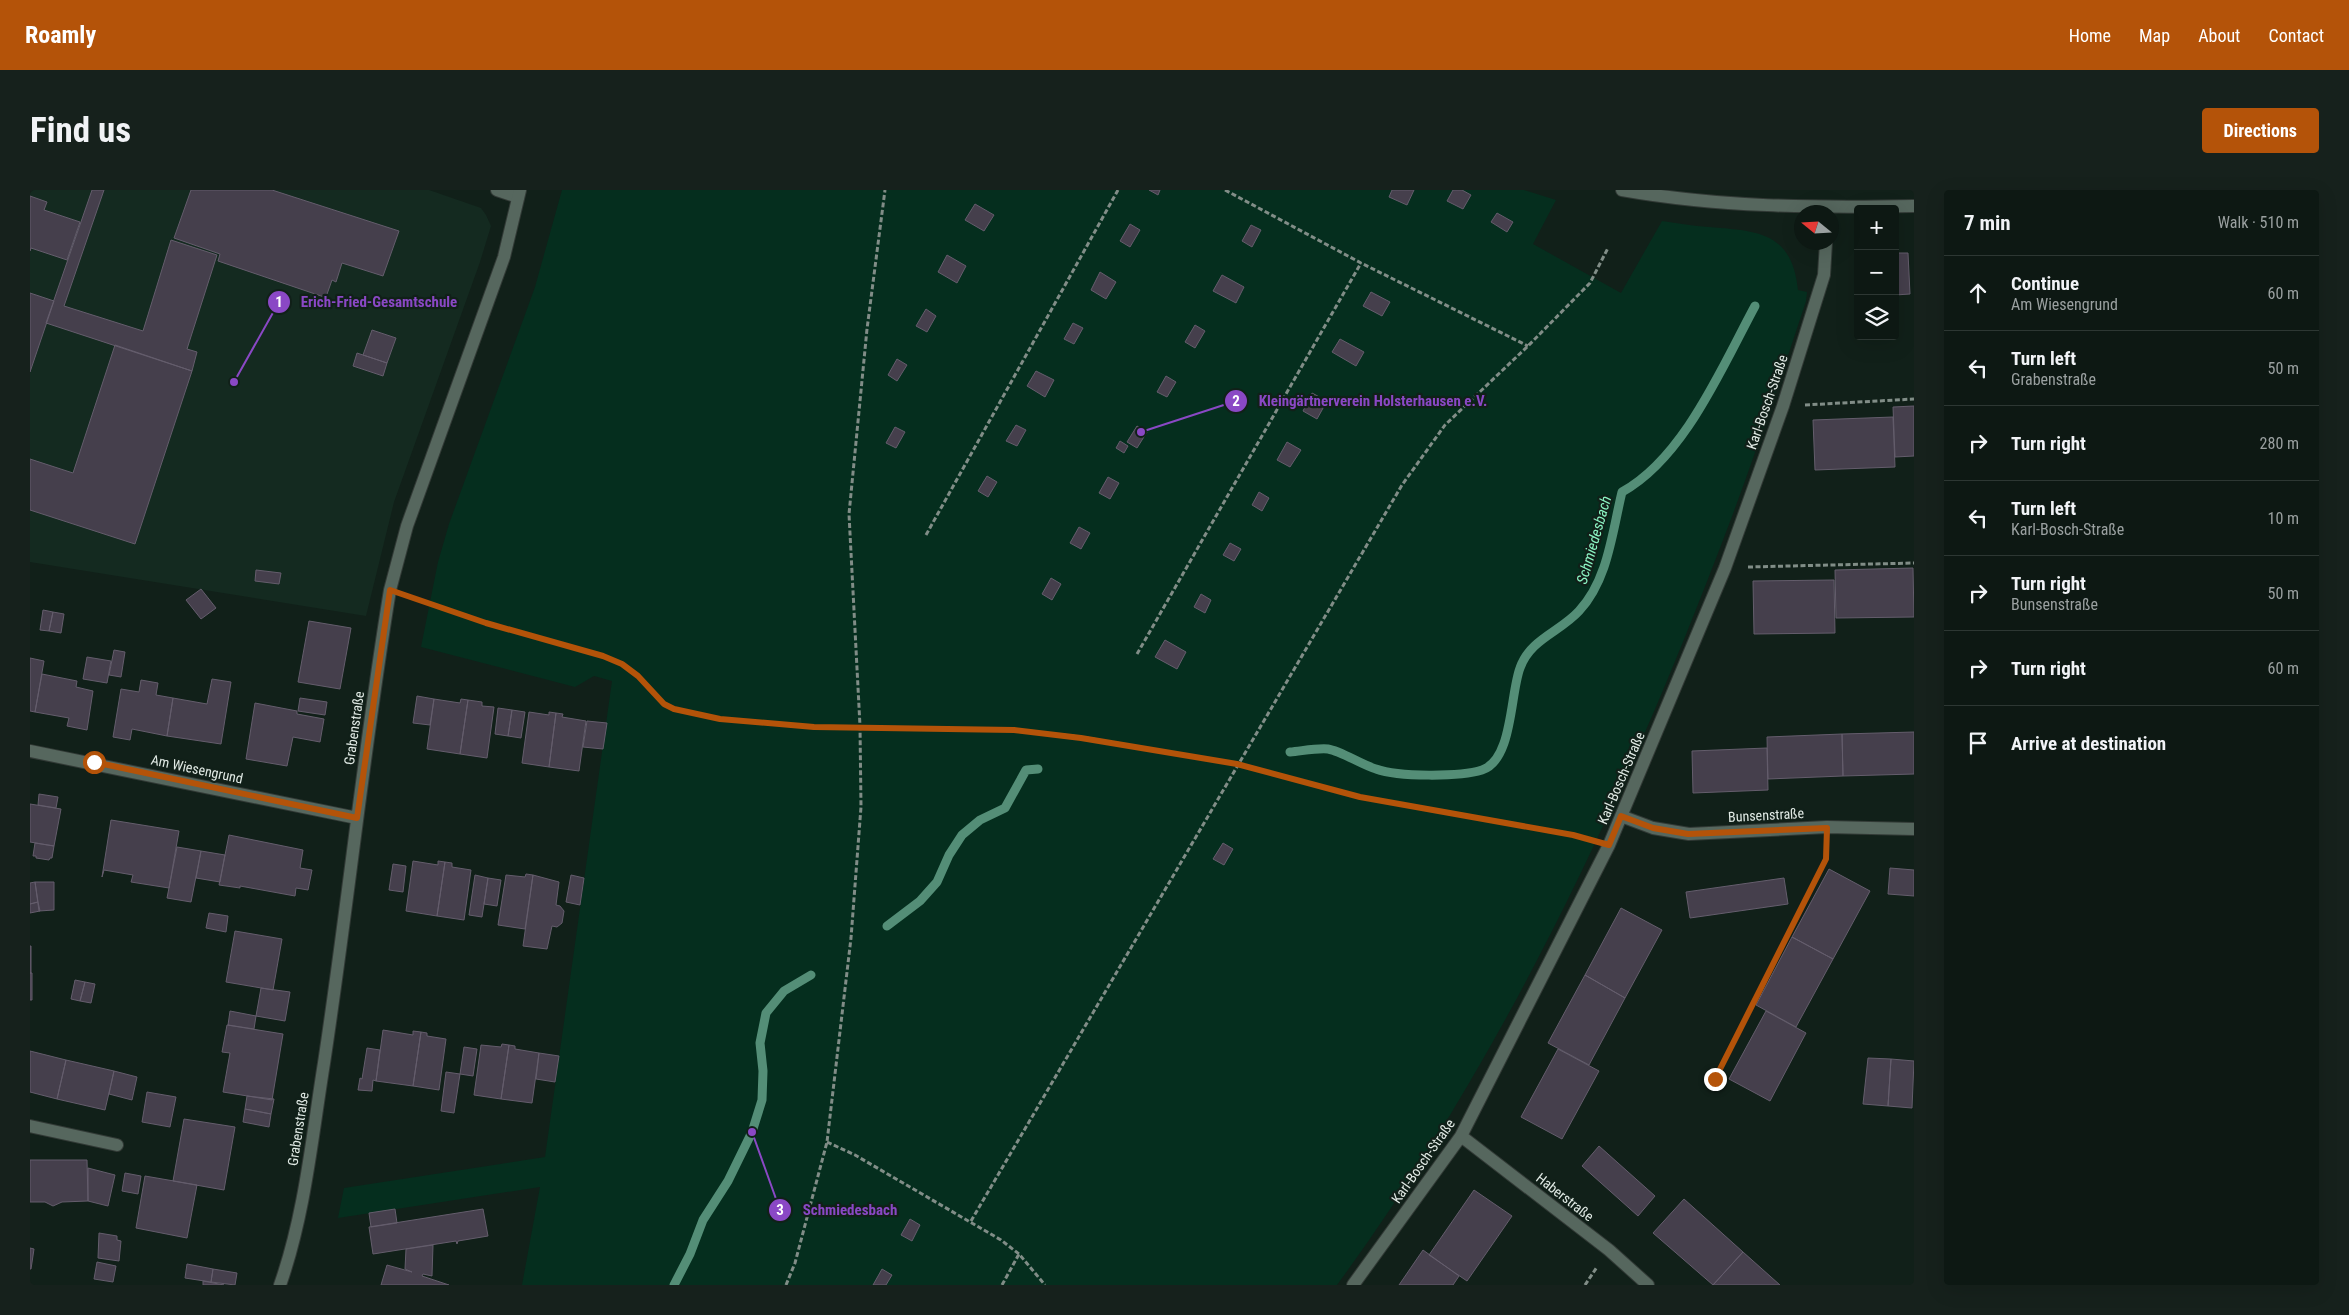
<!DOCTYPE html>
<meta charset="utf-8">
<style>
body{margin:0;font-family:"Roboto Condensed",sans-serif;background:#16211c;color:#f1f3f6}
.controls{position:absolute;right:15px;top:15px;display:grid;overflow:hidden;border-radius:5px;box-shadow:0 5px 20px #0002}
.controls button{width:45px;height:45px;display:grid;place-items:center;padding:0;border:0;border-bottom:1px solid #2d3733;background:#0d1813;color:#f1f3f6;font:25px sans-serif}
.compass{position:absolute;left:1764px;top:15px;width:45px;height:45px;border-radius:50%;background:#0d1813;box-shadow:0 5px 20px #0002;rotate:288deg}
.stop{position:absolute;width:15px;height:15px;margin:-11px;border:4px solid #b45309;border-radius:50%;background:#fff}
.stop.end{background:#b45309;border-color:#fff;box-shadow:0 1px 5px #0008}
.list{margin:0;padding:0;list-style:none}
h2{display:flex;justify-content:space-between;align-items:center;height:65px;margin:0;padding:0 20px;font-size:21px}
h2 small{font-size:16px;font-weight:400;color:#9aa0a0}
.list li{display:grid;grid-template-columns:32px 1fr auto;gap:15px;align-items:center;box-sizing:border-box;height:75px;padding:0 20px;border-top:1px solid #2d3733}
.list b{display:block;font-size:19px;white-space:nowrap}
.list p{margin:0;font-size:16px;white-space:nowrap;color:#9aa0a0}
.list em{font-size:16px;font-style:normal;color:#9aa0a0}
.icon{flex:none;width:28px;height:28px;fill:none;stroke:currentColor;stroke-width:2;stroke-linecap:round;stroke-linejoin:round}
.map{position:relative;flex:none;width:1884px;height:1095px;overflow:hidden;border-radius:5px}
header{display:flex;align-items:center;gap:30px;box-sizing:border-box;height:70px;padding:0 25px;background:#b45309;color:#fff}
header strong{font-size:24px}
nav{display:flex;gap:28px;margin-inline-start:auto;font-size:18px}
.intro{display:flex;align-items:center;justify-content:space-between;box-sizing:border-box;height:120px;padding:0 30px}
h1{margin:0;font-size:35px}
.button{padding:12px 22px;border-radius:5px;background:#b45309;color:#fff;font-size:18px;font-weight:700}
main{display:flex;gap:30px;padding:0 30px}
aside{flex:1;background:#0d1813;border-radius:5px;box-shadow:0 5px 20px #0002}
.map>svg:first-child{display:block}
</style>
<header>
<strong>Roamly</strong>
<nav><a>Home</a><a>Map</a><a>About</a><a>Contact</a></nav>
</header>
<div class="intro"><h1>Find us</h1><a class="button">Directions</a></div>
<main>
<div class="map">
<svg width="1884" height="1095" viewBox="0 0 1884 1095">
<rect width="100%" height="100%" fill="#112019"/>
<!-- built -->
<path fill="#142a20" d="M0 0H399L451 18 456 25 461 36 450 72 364 312 336 426 0 372Z"/>
<!-- green -->
<path fill="#052e1e" d="M532 0H1494L1526 10 1503 54 1591 103 1632 31C1648 33 1663 36 1679 37 1728 41 1762 42 1768 100L1777 102 1776 111C1752 184 1728 257 1701 329 1600 597 1477 863 1307 1095H492L510 997 308 1028 314 998 515 967 582 491 564 486 545 497 391 457 408 372 419 334 505 97Z"/>
<g fill="none" stroke-linecap="round" stroke-linejoin="round">
<!-- stream -->
<path stroke="#548e77" stroke-width="9" d="M1260 562C1272 561 1286 558 1298 559 1311 561 1332 575 1346 579 1368 587 1430 587 1452 580 1483 570 1480 504 1490 478 1500 449 1530 442 1549 421 1578 390 1582 343 1592 302 1654 268 1692 177 1725 116
M857 736 890 711 907 692 919 665 932 645 950 630 975 618 996 580 1008 579
M644 1095 660 1064 673 1030 698 991 722 942 732 910 733 881 730 853 736 823 754 801 781 785"/>
</g>
<!-- building -->
<path fill="#453f4c" stroke="#645d6c" d="M62 0H74L34 116 113 141 141 50 187 65 157 159 167 162 162 181 16 133Z
M161 0H242L369 41 353 86 312 73 306 92 302 90 296 107H294L188 71 190 64 144 48Z
M1119 0H1130L1128 5Z
M1362 0H1384L1377 15 1359 7Z
M1423 0H1432L1441 5 1433 19 1417 11Z
M0 6 17 12 14 20 50 32 37 70 1 58 0 61Z
M945 14 964 25 954 41 935 30Z
M1467 23 1483 32 1477 42 1461 32Z
M1100 34 1110 40 1100 57 1090 51Z
M1221 35 1231 40 1222 57 1212 51Z
M1865 63H1878L1880 104 1865 105Z
M917 65 936 76 927 93 908 82Z
M1070 82 1086 92 1076 109 1061 100Z
M1192 85 1214 97 1206 113 1183 101Z
M1341 102 1360 112 1352 126 1333 116Z
M0 103 24 111 0 182Z
M896 119 906 126 897 142 886 136Z
M1043 133 1053 138 1044 154 1034 149Z
M1165 135 1175 141 1165 158 1155 152Z
M342 140 366 148 357 173 333 165Z
M1310 149 1334 162 1326 176 1302 162Z
M85 155 162 181 105 354 0 320V269L43 283Z
M327 163 357 173 353 186 323 176Z
M867 169 877 175 867 191 858 185Z
M1006 181 1024 190 1015 207 997 196Z
M1136 186 1146 192 1137 207 1127 202Z
M1282 203 1297 211 1287 229 1273 221Z
M1884 216V266L1865 267 1863 217Z
M1863 227 1865 277 1785 280 1783 230Z
M986 235 996 240 987 256 976 251Z
M1107 236 1117 242 1107 258 1097 252Z
M865 237 875 242 866 258 856 253Z
M1090 251 1098 256 1094 263 1086 258Z
M1257 252 1271 260 1260 277 1247 270Z
M957 286 967 292 958 307 948 301Z
M1078 287 1089 293 1080 309 1069 303Z
M1229 302 1239 308 1232 321 1222 315Z
M1049 337 1060 343 1051 359 1040 353Z
M1200 353 1211 359 1204 371 1193 365Z
M1883 378 1884 427 1806 428 1805 380Z
M226 380 251 383 249 394 225 391Z
M1021 388 1031 394 1022 410 1012 404Z
M1804 390 1805 443 1724 444 1723 391Z
M171 399 186 418 171 429 156 410Z
M1171 404 1181 410 1175 423 1164 417Z
M13 420 23 422 19 441 10 440Z
M23 422 34 424 31 443 19 441Z
M279 431 321 438 310 499 268 492Z
M1135 450 1156 462 1147 479 1125 467Z
M84 460 95 462 91 487 79 485Z
M57 467 81 471 77 493 53 489Z
M0 468 14 471 5 522 0 521Z
M12 484 47 491 46 497 63 501 57 540 37 536 39 528 5 522Z
M182 489 201 492 191 554 137 546 143 508 177 514Z
M111 490 128 493 126 505 143 508 137 546 102 539 100 550 83 547 91 499 109 502Z
M387 506 404 509 400 535 383 533Z
M270 508 297 512 295 525 268 521Z
M404 509 430 513 431 509 438 510 430 564 397 559Z
M438 510 452 512V516L464 517 457 568 430 564Z
M225 513 267 521V524L294 529 290 552 263 547 257 576 216 569Z
M468 518 482 520 478 546 465 544Z
M482 520 495 522 491 548 478 546Z
M499 522 519 525V522L526 523 519 577 492 573Z
M526 523 533 524 532 527 556 531 549 581 519 577Z
M557 531 577 533 573 559 553 557Z
M1884 542V584L1813 586 1812 544Z
M1812 544 1813 586 1738 589 1737 547Z
M1737 558 1738 600 1663 603 1662 561Z
M9 604 28 607 26 618 8 615Z
M0 614 31 619 24 656 0 652Z
M81 630 149 641 139 698 101 692 103 685 74 680 72 687Z
M199 645 273 660 270 678 282 680 278 700 266 698 265 706 210 696V698L189 695Z
M5 653 24 656 22 668H20L19 670 6 668V666H3Z
M1193 653 1203 659 1194 675 1183 669Z
M147 657 171 661 161 712 137 708Z
M171 661 195 665 190 692 166 688Z
M383 671 408 675V671L415 672 407 726 376 721Z
M415 672 422 673V677L441 680 434 730 407 726Z
M363 674 376 676 373 702 359 700Z
M1860 678 1884 680V706L1858 704Z
M1799 679 1840 701 1803 769 1762 747Z
M496 684 503 685 495 739 468 735 476 685 495 687Z
M445 685 458 688 452 727 439 725Z
M503 685 529 692 526 715 530 716 534 721 532 733 527 737 522 736 517 759 493 756Z
M541 685 554 688 550 715 536 712Z
M458 688 471 690 467 716 454 714Z
M1754 688 1758 714 1660 728 1656 702Z
M5 692 8 712 0 714V693Z
M5 692H24V720L9 721Z
M8 712 10 721 0 723V714Z
M1591 718 1632 740 1595 808 1555 785Z
M179 723 198 726 196 742 176 738Z
M205 741 252 749 243 800 196 792Z
M1762 747 1803 769 1766 837 1726 815Z
M0 756H1V783H0Z
M0 783H2V810H0Z
M1555 785 1595 808 1559 875 1518 853Z
M45 790 55 792 50 811 41 809Z
M55 792 65 794 61 813 50 811Z
M231 798 260 802 255 831 226 826Z
M200 821 226 826 224 839 198 835Z
M1736 821 1776 843 1740 911 1699 889Z
M197 835 253 844 242 910 193 902 200 863 192 862Z
M353 840 383 845V841L391 842 383 896 346 891Z
M391 842 397 843V846L416 849 409 900 383 896Z
M472 854 479 855 471 909 444 905 451 855 471 857Z
M479 855 485 856V859L509 863 502 913 471 909Z
M434 857 447 859 443 886 430 884Z
M337 858 350 860 346 891 343 890 342 901 328 900 330 888 332 889Z
M1528 859 1569 881 1532 949 1491 927Z
M0 861 36 870 27 909 0 902Z
M509 863 529 866 525 892 506 889Z
M1838 868 1861 869 1858 916 1833 914Z
M1861 869 1884 871 1882 918 1858 916Z
M36 870 84 881 75 920 27 909Z
M84 881 107 887 102 910 79 904Z
M416 882 430 884 424 923 411 921Z
M117 902 146 907 140 937 112 932Z
M217 906 244 909 241 924 215 919Z
M215 919 241 924 239 937 213 932Z
M154 929 205 937 194 1000 143 991Z
M1569 956 1625 1006 1608 1026 1552 976Z
M0 970H57L58 1011 32 1012 23 1016 15 1012H0Z
M58 978 85 985 78 1016 58 1011Z
M95 983 111 986 108 1004 92 1001Z
M115 986 167 995 157 1048 106 1038Z
M1444 1000 1482 1026 1437 1091 1399 1065Z
M1654 1009 1713 1062 1683 1095 1623 1043Z
M365 1019 367 1033 341 1037 339 1023Z
M453 1019 458 1046 428 1051 427 1054 426 1051 343 1064 339 1037Z
M880 1029 890 1035 882 1051 871 1045Z
M69 1043 87 1046V1050L91 1051 89 1071 68 1068Z
M403 1055 402 1086 393 1084 392 1086 419 1095H351L357 1075 382 1082 375 1079 376 1059Z
M0 1058 4 1059 1 1079H0Z
M1393 1060 1429 1086 1423 1095H1369Z
M1713 1062 1750 1095H1683Z
M67 1072 86 1076 83 1092 64 1089Z
M157 1074 183 1079 181 1092 155 1088Z
M183 1079 207 1083 205 1095 181 1092Z
M852 1079 862 1085 856 1095H843Z
M173 1091 194 1095H173Z"/>
<g fill="none" stroke-linecap="round" stroke-linejoin="round">
<defs>
<path id="service" d="M467 0 488 7"/>
<path id="minor" d="M1592 0C1688 17 1786 18 1884 16
M0 561 327 628
M1591 626 1623 638 1659 644 1797 637 1884 639
M0 936 87 955
M1431 946 1579 1060 1618 1095
M250 1095C275 1024 282 947 294 873 318 715 334 557 360 400L377 336 474 67 490 0
M1323 1095 1431 946 1579 655 1695 378 1753 216 1794 85 1796 52"/>
</defs>
<!-- service casing -->
<use href="#service" stroke="#323a36" stroke-width="14"/>
<!-- minor casing -->
<use href="#minor" stroke="#323a36" stroke-width="14"/>
<!-- path -->
<path stroke="#818d87" stroke-width="3" stroke-dasharray="5 2.5" stroke-linecap="butt" d="M1195 0 1331 73 1498 156
M1775 215 1884 209
M896 345 1088 0
M1718 377 1884 373
M379 407 456 433 573 466 592 474 608 486 634 514 644 519 690 529 784 537 985 540 1051 547 1207 574 1330 607 1543 645 1558 649
M1107 464 1331 73
M1685 889 1796 669V659
M797 952 825 965 971 1050 989 1064 1015 1095
M941 1031 1372 295 1415 235 1498 156 1560 93 1578 58
M756 1095 765 1073 797 952 821 748 831 617 830 536 819 324 837 139 855 0
M972 1095 989 1064
M1555 1095 1567 1077"/>
<!-- service -->
<use href="#service" stroke="#56675e" stroke-width="12"/>
<!-- minor -->
<use href="#minor" stroke="#56675e" stroke-width="12"/>
</g>
<g fill="none" stroke-linecap="round" stroke-linejoin="round">
<!-- route -->
<path stroke="#b45309" stroke-width="6" d="M64 572 327 628 360 400 456 433 573 466 592 474 608 486 634 514 644 519 690 529 784 537 984 540 1051 548 1207 574 1330 607 1543 645 1579 655 1591 626 1623 638 1658 644 1797 638 1796 669 1685 889"/>
</g>
<g text-anchor="middle" dominant-baseline="central" stroke-width="4.5" stroke-linejoin="round" paint-order="stroke">
<!-- street labels -->
<g font-size="14" fill="#e1eae5" stroke="#112019">
<text transform="translate(1737 212) rotate(-71)">Karl-Bosch-Straße</text>
<text transform="translate(324 538) rotate(-82)">Grabenstraße</text>
<text transform="translate(167 579) rotate(12)">Am Wiesengrund</text>
<text transform="translate(1591 588) rotate(-67)">Karl-Bosch-Straße</text>
<text transform="translate(1736 625) rotate(-3)">Bunsenstraße</text>
<text transform="translate(268 939) rotate(-81)">Grabenstraße</text>
<text transform="translate(1393 971) rotate(-55)">Karl-Bosch-Straße</text>
<text transform="translate(1535 1007) rotate(38)">Haberstraße</text>
</g>
<!-- water labels -->
<g font-size="15" font-style="italic" fill="#8cf5c4" stroke="#112019">
<text transform="translate(1564 350) rotate(-74)">Schmiedesbach</text>
</g>
</g>
<!-- callouts -->
<path fill="none" stroke="#8a48c5" stroke-width="2" d="M204 192L249 112M1111 242L1206 211M722 942L750 1020"/>
<g fill="#8a48c5" stroke="#112019" stroke-width="2">
<circle cx="204" cy="192" r="5"/>
<circle cx="1111" cy="242" r="5"/>
<circle cx="722" cy="942" r="5"/>
<circle cx="249" cy="112" r="12"/>
<circle cx="1206" cy="211" r="12"/>
<circle cx="750" cy="1020" r="12"/>
</g>
<g font-size="15" text-anchor="middle" font-weight="bold" fill="#fff">
<text x="249" y="117">1</text>
<text x="1206" y="216">2</text>
<text x="750" y="1025">3</text>
</g>
<g font-size="15" text-anchor="middle" font-weight="bold" fill="#8a48c5" stroke="#112019" stroke-width="4.5" stroke-linejoin="round" paint-order="stroke">
<text x="349" y="117">Erich-Fried-Gesamtschule</text>
<text x="1343" y="216">Kleingärtnerverein Holsterhausen e.V.</text>
<text x="820" y="1025">Schmiedesbach</text>
</g>
</svg>
<div class="controls">
<button>+</button>
<button>−</button>
<button><svg class="icon" aria-label="layers" viewBox="0 0 24 24"><path d="M12 4l9 5-9 5-9-5zM3 14l9 5 9-5"/></svg></button>
</div>
<svg class="compass" viewBox="-18 -18 36 36"><path d="M0-13l5 13h-10z" fill="#e53935"/><path d="M0 13l5-13h-10z" fill="#9aa0a0"/></svg>
<div class="stop" style="left:64px;top:572px"></div>
<div class="stop end" style="left:1685px;top:889px"></div>
</div>
<aside>
<h2>7 min<small>Walk · 510 m</small></h2>
<ul class="list">
<li><svg class="icon" aria-label="ahead" viewBox="0 0 24 24"><path d="M12 20V5M6 11l6-6 6 6"/></svg><div><b>Continue</b><p>Am Wiesengrund</p></div><em>60 m</em></li>
<li><svg class="icon" aria-label="left" viewBox="0 0 24 24"><path d="M17 20v-9H6M10 6l-5 5 5 5"/></svg><div><b>Turn left</b><p>Grabenstraße</p></div><em>50 m</em></li>
<li><svg class="icon" aria-label="right" viewBox="0 0 24 24"><path d="M7 20v-9h11M14 6l5 5-5 5"/></svg><div><b>Turn right</b></div><em>280 m</em></li>
<li><svg class="icon" aria-label="left" viewBox="0 0 24 24"><path d="M17 20v-9H6M10 6l-5 5 5 5"/></svg><div><b>Turn left</b><p>Karl-Bosch-Straße</p></div><em>10 m</em></li>
<li><svg class="icon" aria-label="right" viewBox="0 0 24 24"><path d="M7 20v-9h11M14 6l5 5-5 5"/></svg><div><b>Turn right</b><p>Bunsenstraße</p></div><em>50 m</em></li>
<li><svg class="icon" aria-label="right" viewBox="0 0 24 24"><path d="M7 20v-9h11M14 6l5 5-5 5"/></svg><div><b>Turn right</b></div><em>60 m</em></li>
<li><svg class="icon" aria-label="arrive" viewBox="0 0 24 24"><path d="M6 21V4h12l-3 4 3 4H6"/></svg><div><b>Arrive at destination</b></div></li>
</ul>
</aside>
</main>
